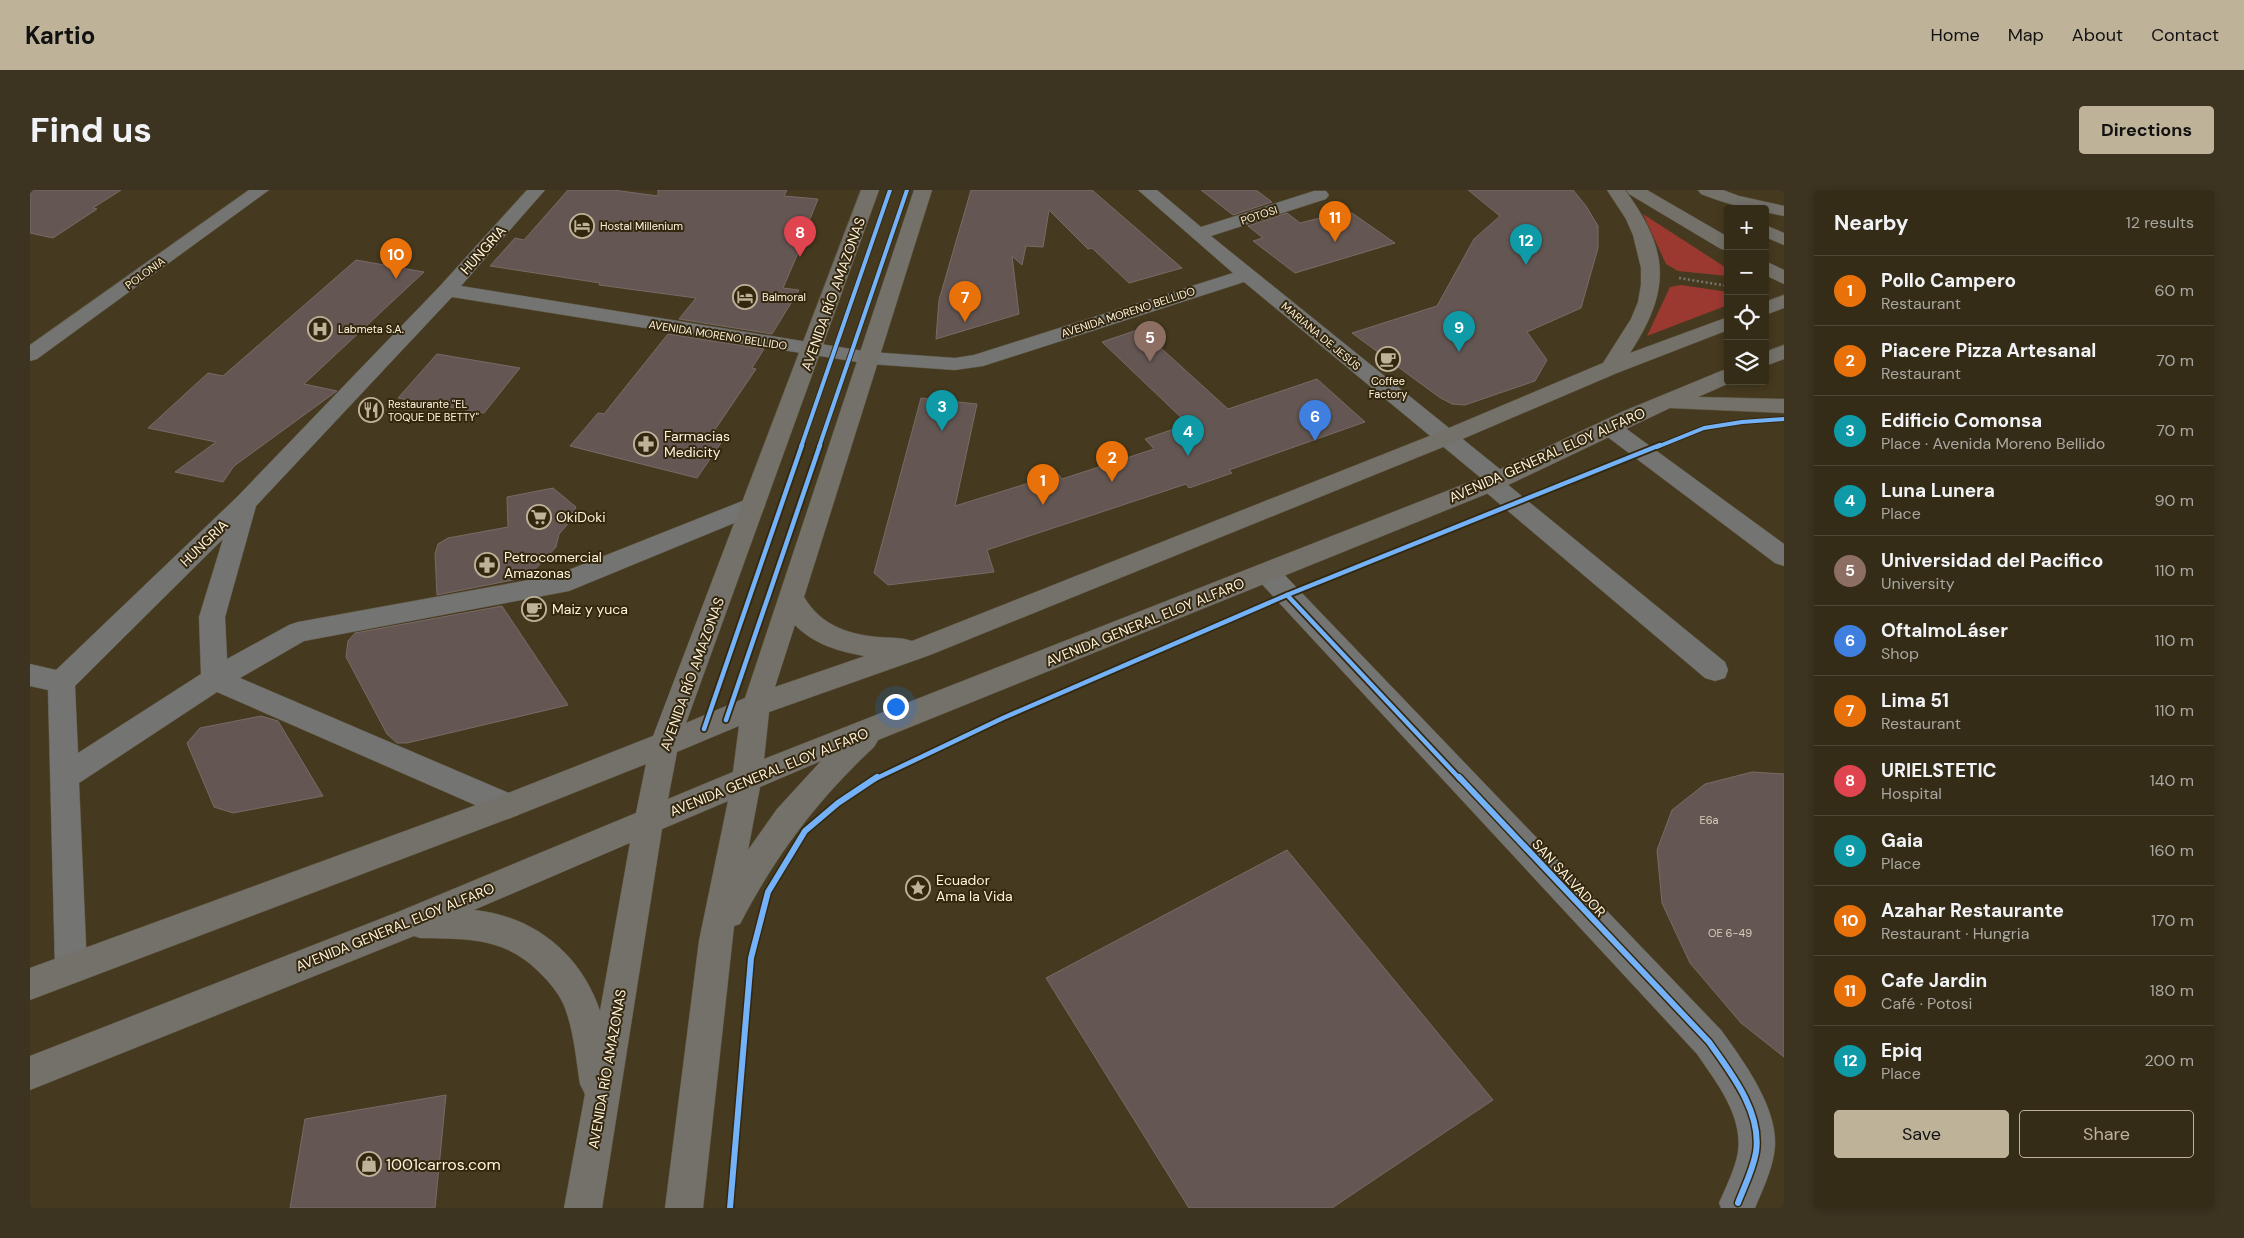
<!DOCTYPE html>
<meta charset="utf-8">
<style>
body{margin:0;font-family:"DM Sans",sans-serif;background:#3c3420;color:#f1f3f6}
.controls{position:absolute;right:15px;top:15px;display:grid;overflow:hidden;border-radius:5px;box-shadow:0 2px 8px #0003}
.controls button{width:45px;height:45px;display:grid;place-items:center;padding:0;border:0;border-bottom:1px solid #4e4836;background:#342c17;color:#f1f3f6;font:25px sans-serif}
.you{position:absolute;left:865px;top:516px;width:18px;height:18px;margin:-12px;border:4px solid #fff;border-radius:50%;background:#1a73e8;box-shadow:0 0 0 8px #1a73e833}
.badge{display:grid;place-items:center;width:32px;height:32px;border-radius:50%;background:#beb299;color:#fff;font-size:16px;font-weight:700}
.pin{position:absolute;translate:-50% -41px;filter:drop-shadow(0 1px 2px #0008)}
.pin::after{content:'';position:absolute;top:26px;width:18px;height:15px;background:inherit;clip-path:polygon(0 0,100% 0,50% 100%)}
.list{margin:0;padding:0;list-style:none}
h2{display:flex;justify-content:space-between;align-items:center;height:65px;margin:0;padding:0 20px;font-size:21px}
h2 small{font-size:16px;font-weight:400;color:#a9a7a1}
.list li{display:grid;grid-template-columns:32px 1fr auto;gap:15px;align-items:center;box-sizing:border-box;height:70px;padding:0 20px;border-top:1px solid #4e4836}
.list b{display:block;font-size:19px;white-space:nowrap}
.list p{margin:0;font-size:16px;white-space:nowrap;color:#a9a7a1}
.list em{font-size:16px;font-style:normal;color:#a9a7a1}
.actions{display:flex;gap:10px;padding:15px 20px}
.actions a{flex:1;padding:11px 0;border:1px solid #beb299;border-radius:5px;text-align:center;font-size:18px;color:#beb299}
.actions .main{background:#beb299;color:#111}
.icon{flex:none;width:28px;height:28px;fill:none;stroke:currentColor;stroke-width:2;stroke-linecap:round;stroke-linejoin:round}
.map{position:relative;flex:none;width:1754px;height:1018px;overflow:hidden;border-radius:5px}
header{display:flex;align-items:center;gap:30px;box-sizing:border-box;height:70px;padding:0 25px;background:#beb299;color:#111}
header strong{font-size:24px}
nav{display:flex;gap:28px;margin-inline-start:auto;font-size:18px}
.intro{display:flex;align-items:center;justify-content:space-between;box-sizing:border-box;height:120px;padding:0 30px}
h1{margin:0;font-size:35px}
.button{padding:12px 22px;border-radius:5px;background:#beb299;color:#111;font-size:18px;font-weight:700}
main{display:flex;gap:30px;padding:0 30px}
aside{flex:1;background:#342c17;border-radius:5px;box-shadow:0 2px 8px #0003}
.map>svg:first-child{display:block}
</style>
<header>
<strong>Kartio</strong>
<nav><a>Home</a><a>Map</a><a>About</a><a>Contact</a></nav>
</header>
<div class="intro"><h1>Find us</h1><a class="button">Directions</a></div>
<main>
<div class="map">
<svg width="1754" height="1018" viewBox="0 0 1754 1018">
<rect width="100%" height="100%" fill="#453a1f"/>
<!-- green -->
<path fill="#9b3931" d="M1613 24 1698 79V86L1648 81 1636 74Z
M1651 95 1698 102V115L1617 146 1640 97Z"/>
<!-- building -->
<path fill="#645753" stroke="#786a66" d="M0 0H91L63 18 67 19 23 48 0 43Z
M538 0H583L628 6V0H757L754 6 788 9 770 54H772L753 98 769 100 742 144 649 129 666 108 569 95 570 93 460 76 485 48 494 50Z
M941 0H1062L1152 78 1099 93 1062 58 1058 59 1019 20 1013 57 996 56 992 75 982 66 989 124 906 149 909 110Z
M1171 0H1226L1242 12 1203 25Z
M1438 0H1543L1556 16 1568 36V58L1551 118 1497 142 1517 170 1505 191 1435 215 1422 214 1409 207 1322 143 1407 116 1444 49 1470 26Z
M1257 23 1270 33 1310 23H1322L1365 53 1265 83 1223 51 1233 48 1218 36Z
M326 70 394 82 274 194 307 201 204 276 193 292 145 282 186 252 118 238 178 183 193 186Z
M1110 139 1198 219 1287 189 1335 232 1199 280 1202 283 1159 298 1156 294 957 360 964 382 858 395 844 383 891 208 947 214 925 316 1028 284 1032 289 1124 259 1115 249 1158 234 1072 152Z
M638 144 734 159 722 178 726 179 678 250 691 253 667 288 540 256 568 223 574 224Z
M407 164 490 178 454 223 368 208Z
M523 298 546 317 537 335 529 344 526 357 498 387 407 405 405 364 408 354 418 348 478 337 477 307Z
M472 416 538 515 377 553H367L357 544 316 467 318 451 325 443Z
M231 526 248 531 293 606 203 623 184 617 157 553 170 538Z
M1722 582 1754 584V867L1711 833 1660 773 1632 713 1627 660 1642 620 1675 594Z
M1257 660 1463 910 1302 1018H1159L1016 788Z
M416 905 405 1018H260L275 929Z"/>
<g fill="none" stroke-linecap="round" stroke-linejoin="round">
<defs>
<path id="minor" d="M219 0H239L7 169 0 171V155Z
M497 0H515L431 96 840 162 925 168 944 165 1203 83 1108 0H1127L1171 37 1284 1H1296L1299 5 1296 9 1181 46 1476 284 1480 290 1477 294 1695 472 1698 480 1695 488 1685 491 1675 488 1452 299 1448 293 1451 288 1214 92 953 176 925 180 840 174 422 107 226 316 195 427 197 469 259 435 268 432 526 385 715 310 723 308 731 310 735 316 731 322 539 401 274 451 210 488 488 607 493 616 488 625 478 629 468 625 187 502 49 593 57 778 53 789 41 794 29 789 25 778 18 500 0 496V474L26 480 208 306 410 96ZM193 349 169 427 171 484 48 563 45 496Z
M1579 230 1587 232 1754 354V376L1745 373 1571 242 1568 237 1571 232Z
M1237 374 1246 376 1691 840C1714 872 1752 923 1744 964 1741 982 1732 1001 1725 1018H1691L1689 1013C1696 997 1705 979 1708 962 1713 925 1686 892 1667 864L1228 390 1225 383 1228 376Z"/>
<path id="major" d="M831 0H849L656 533 715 508 884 0H902L774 407C790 434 816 444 847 447 859 448 870 447 882 451L1407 243 1573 173 1601 129 1608 112 1611 95V78L1603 45 1596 29 1577 0H1595C1640 61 1641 100 1600 163L1698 127V140L1587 183 1423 253 900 465 739 522 734 569 1460 284 1594 221 1691 181 1698 179V191H1704L1668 207 1754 209V223L1640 218 1476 296 848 550 844 557C788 609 745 666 710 734L704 736 673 1018H635L669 751 698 611 632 639 572 1018H534L555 904 550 894C546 869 544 842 535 818 531 807 522 795 514 787 477 747 441 749 390 748L384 746 0 900V866L368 722 606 623 616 574 488 625 0 810V778L468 607 623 546ZM765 435C783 454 810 462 835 466L745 497ZM709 536 703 582 638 609 647 562ZM791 571 747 619 718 660 730 597ZM600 653 570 821C551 764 504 726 444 720Z
M1596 0H1617L1698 47V60L1691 59 1599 4Z
M1668 0H1693L1709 6 1754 16V26L1735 22V19C1712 19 1692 12 1671 4Z
M1735 35 1754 43V55L1735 47Z
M1735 71 1754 80V94L1735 85Z
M1754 105V118L1735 125V112Z
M1754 155V169L1735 176V162Z"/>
</defs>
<!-- minor casing -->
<use href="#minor" stroke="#5f5640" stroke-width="1"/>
<!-- major casing -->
<use href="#major" stroke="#5f5640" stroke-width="1"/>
<!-- path -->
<path stroke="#78756e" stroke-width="2.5" stroke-dasharray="2 2.5" stroke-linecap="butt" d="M1649 88 1698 96"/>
<!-- minor -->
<use href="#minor" fill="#747473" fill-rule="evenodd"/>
<!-- major -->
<use href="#major" fill="#74716b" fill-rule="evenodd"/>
<defs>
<path id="cycleway-far2" d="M771 257 860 0
M789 257 877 0
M1627 257 1674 238 1712 232 1754 229"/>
<path id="cycleway-far1" d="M1257 405 1430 589
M696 530 790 255
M674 539 772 255
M845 589 973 528 1257 405 1630 255"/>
<path id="cycleway" d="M1429 587 1679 852C1701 883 1732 922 1726 962 1723 980 1714 997 1708 1013
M700 1018 721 768 738 702 775 641 808 613 847 587"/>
</defs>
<!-- cycleway-far2 casing -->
<use href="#cycleway-far2" stroke="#33280f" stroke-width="6"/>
<!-- cycleway-far1 casing -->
<use href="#cycleway-far1" stroke="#33280f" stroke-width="8"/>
<!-- cycleway casing -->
<use href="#cycleway" stroke="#33280f" stroke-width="9"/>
<!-- cycleway-far2 -->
<use href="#cycleway-far2" stroke="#73b2f8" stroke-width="4"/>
<!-- cycleway-far1 -->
<use href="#cycleway-far1" stroke="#73b2f8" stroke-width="4.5"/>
<!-- cycleway -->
<use href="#cycleway" stroke="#73b2f8" stroke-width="6"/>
</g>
<!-- icons -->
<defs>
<symbol id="hotel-ring" viewBox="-11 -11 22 22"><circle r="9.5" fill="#33280f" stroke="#beb299" stroke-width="1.5"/><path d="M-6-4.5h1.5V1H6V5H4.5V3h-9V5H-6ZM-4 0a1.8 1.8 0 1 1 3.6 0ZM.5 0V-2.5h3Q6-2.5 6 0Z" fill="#beb299"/></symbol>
<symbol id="hospital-ring" viewBox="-11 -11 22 22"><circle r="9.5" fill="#33280f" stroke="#beb299" stroke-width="1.5"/><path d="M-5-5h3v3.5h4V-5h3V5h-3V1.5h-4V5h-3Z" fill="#beb299"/></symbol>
<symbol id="cafe-ring" viewBox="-11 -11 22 22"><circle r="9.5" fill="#33280f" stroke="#beb299" stroke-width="1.5"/><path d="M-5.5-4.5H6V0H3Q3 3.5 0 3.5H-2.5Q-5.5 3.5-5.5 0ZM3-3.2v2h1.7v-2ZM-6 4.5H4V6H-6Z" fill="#beb299"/></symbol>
<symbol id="restaurant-ring" viewBox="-11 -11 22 22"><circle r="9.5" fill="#33280f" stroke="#beb299" stroke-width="1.5"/><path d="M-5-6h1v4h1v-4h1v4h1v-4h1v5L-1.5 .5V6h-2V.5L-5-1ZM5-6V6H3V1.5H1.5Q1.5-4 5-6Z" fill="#beb299"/></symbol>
<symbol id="pharmacy-ring" viewBox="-11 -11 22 22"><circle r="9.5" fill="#33280f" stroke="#beb299" stroke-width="1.5"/><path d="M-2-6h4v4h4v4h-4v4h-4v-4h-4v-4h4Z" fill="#beb299"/></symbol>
<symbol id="supermarket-ring" viewBox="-11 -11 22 22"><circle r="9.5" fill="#33280f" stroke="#beb299" stroke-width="1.5"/><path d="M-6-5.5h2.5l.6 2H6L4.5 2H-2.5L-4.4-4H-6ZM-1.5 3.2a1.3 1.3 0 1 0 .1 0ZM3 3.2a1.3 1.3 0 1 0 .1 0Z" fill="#beb299"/></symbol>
<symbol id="sight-ring" viewBox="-11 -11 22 22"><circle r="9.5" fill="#33280f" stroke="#beb299" stroke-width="1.5"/><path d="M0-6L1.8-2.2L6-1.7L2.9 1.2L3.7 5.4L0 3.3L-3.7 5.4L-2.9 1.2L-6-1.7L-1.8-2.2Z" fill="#beb299"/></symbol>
<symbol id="shop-ring" viewBox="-11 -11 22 22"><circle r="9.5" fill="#33280f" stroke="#beb299" stroke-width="1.5"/><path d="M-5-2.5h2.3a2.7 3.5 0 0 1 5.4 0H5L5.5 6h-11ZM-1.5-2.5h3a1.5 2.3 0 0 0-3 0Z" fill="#beb299"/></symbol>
</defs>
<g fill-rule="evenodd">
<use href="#hotel-ring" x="538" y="22" width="28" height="28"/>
<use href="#hotel-ring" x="701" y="93" width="28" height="28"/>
<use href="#hospital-ring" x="276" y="125" width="28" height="28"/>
<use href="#cafe-ring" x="1344" y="155" width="28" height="28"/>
<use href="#restaurant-ring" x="327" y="206" width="28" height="28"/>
<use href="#pharmacy-ring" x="602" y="240" width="28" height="28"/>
<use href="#supermarket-ring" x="495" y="313" width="28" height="28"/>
<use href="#pharmacy-ring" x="443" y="361" width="28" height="28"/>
<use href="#cafe-ring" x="490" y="405" width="28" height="28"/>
<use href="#sight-ring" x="874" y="684" width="28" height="28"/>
<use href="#shop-ring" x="325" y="960" width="28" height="28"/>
</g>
<g text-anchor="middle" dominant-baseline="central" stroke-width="4" stroke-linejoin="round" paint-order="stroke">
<!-- far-street labels -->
<g font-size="11" fill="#fff3db" stroke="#33280f">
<text transform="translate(1229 25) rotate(-18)">POTOSI</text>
<text transform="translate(115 83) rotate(-36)">POLONIA</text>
<text transform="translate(1098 122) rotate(-18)">AVENIDA MORENO BELLIDO</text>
<text transform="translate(688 145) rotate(9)">AVENIDA MORENO BELLIDO</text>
<text transform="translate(1291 146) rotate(40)">MARIANA DE JESÚS</text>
</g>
<!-- far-poi labels -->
<g font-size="11" fill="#fff3db" stroke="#33280f" text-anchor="start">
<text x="570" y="36">Hostal Millenium</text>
<text x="732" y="107">Balmoral</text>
<text x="308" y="139">Labmeta S.A.</text>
<text x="1358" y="191" text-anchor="middle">Coffee<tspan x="1358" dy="13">Factory</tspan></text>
<text x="358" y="214">Restaurante "EL<tspan x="358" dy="13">TOQUE DE BETTY"</tspan></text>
</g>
<!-- number labels -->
<g font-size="11" fill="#d8ccb9">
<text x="1679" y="630">E6a</text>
<text x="1700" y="743">OE 6-49</text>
</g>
<!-- street labels -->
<g font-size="14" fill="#fff3db" stroke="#33280f">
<text transform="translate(453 60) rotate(-48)">HUNGRIA</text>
<text transform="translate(803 104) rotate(-70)">AVENIDA RÍO AMAZONAS</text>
<text transform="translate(1517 265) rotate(-24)">AVENIDA GENERAL ELOY ALFARO</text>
<text transform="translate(174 353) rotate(-44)">HUNGRIA</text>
<text transform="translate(1115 432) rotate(-22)">AVENIDA GENERAL ELOY ALFARO</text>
<text transform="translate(662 484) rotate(-70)">AVENIDA RÍO AMAZONAS</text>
<text transform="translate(739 582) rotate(-22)">AVENIDA GENERAL ELOY ALFARO</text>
<text transform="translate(1539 688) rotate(47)">SAN SALVADOR</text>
<text transform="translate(365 737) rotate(-22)">AVENIDA GENERAL ELOY ALFARO</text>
<text transform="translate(577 879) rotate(-80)">AVENIDA RÍO AMAZONAS</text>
</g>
<!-- poi labels -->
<g font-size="14" fill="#fff3db" stroke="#33280f" text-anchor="start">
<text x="634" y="246">Farmacias<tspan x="634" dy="16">Medicity</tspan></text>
<text x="526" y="327">OkiDoki</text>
<text x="474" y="367">Petrocomercial<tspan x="474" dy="16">Amazonas</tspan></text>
<text x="522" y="419">Maiz y yuca</text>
<text x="906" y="690">Ecuador<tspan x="906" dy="16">Ama la Vida</tspan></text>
</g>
<!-- near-poi labels -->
<g font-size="16" fill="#fff3db" stroke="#33280f" text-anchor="start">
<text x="356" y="974">1001carros.com</text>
</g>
</g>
</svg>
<div class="controls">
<button>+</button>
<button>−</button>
<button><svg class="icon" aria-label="locate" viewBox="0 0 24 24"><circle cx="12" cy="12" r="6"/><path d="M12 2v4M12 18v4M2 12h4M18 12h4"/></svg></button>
<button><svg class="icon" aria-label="layers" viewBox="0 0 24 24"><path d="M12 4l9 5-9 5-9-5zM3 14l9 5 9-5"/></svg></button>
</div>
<div class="you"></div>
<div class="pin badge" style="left:1013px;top:315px;background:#e8710a">1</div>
<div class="pin badge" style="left:1082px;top:292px;background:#e8710a">2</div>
<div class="pin badge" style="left:912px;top:241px;background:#0f9aa8">3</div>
<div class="pin badge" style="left:1158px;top:266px;background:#0f9aa8">4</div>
<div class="pin badge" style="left:1120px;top:172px;background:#8d6e63">5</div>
<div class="pin badge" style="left:1285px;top:251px;background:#3f7fe0">6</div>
<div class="pin badge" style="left:935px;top:132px;background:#e8710a">7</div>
<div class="pin badge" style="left:770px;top:67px;background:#e0444e">8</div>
<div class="pin badge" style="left:1429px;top:162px;background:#0f9aa8">9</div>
<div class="pin badge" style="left:366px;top:89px;background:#e8710a">10</div>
<div class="pin badge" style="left:1305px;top:52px;background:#e8710a">11</div>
<div class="pin badge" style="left:1496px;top:75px;background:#0f9aa8">12</div>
</div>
<aside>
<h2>Nearby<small>12 results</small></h2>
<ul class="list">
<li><span class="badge" style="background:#e8710a">1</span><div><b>Pollo Campero</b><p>Restaurant</p></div><em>60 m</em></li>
<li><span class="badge" style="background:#e8710a">2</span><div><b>Piacere Pizza Artesanal</b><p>Restaurant</p></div><em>70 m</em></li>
<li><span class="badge" style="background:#0f9aa8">3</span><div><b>Edificio Comonsa</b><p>Place · Avenida Moreno Bellido</p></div><em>70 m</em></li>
<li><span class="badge" style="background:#0f9aa8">4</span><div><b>Luna Lunera</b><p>Place</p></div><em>90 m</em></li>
<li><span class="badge" style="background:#8d6e63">5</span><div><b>Universidad del Pacifico</b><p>University</p></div><em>110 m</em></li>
<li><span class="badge" style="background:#3f7fe0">6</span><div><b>OftalmoLáser</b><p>Shop</p></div><em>110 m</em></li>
<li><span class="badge" style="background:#e8710a">7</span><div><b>Lima 51</b><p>Restaurant</p></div><em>110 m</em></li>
<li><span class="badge" style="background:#e0444e">8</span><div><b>URIELSTETIC</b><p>Hospital</p></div><em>140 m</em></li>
<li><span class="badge" style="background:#0f9aa8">9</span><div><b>Gaia</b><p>Place</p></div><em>160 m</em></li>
<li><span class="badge" style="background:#e8710a">10</span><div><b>Azahar Restaurante</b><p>Restaurant · Hungria</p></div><em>170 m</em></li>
<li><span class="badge" style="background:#e8710a">11</span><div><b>Cafe Jardin</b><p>Café · Potosi</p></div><em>180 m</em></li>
<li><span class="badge" style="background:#0f9aa8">12</span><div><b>Epiq</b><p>Place</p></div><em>200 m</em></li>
</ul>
<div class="actions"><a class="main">Save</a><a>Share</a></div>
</aside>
</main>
